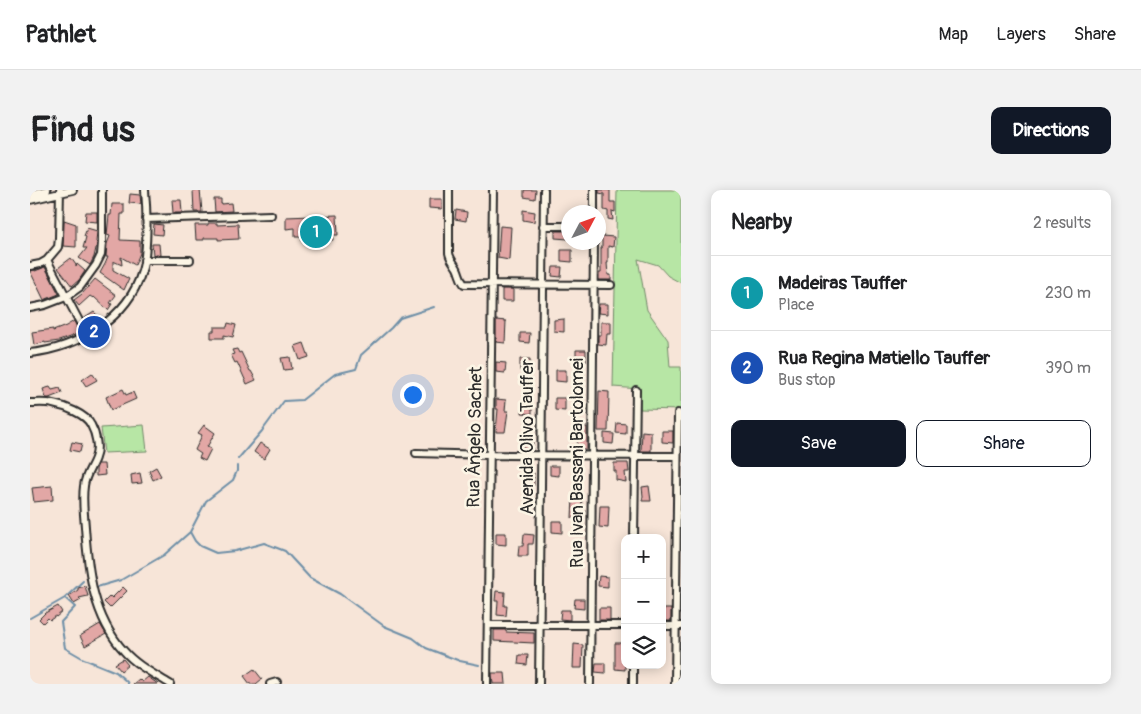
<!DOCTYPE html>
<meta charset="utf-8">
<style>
body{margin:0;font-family:Pangolin,sans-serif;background:#f2f2f2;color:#202124}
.controls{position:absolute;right:15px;bottom:15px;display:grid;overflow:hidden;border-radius:10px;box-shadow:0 2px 12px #0003}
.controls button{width:45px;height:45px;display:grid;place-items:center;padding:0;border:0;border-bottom:1px solid #e0e0e0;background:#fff;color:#202124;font:25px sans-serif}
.compass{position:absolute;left:531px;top:15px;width:45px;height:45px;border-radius:50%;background:#fff;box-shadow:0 2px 12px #0003;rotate:49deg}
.you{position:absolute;left:382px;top:204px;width:18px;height:18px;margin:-12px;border:4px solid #fff;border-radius:50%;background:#1a73e8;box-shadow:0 0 0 8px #1a73e833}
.badge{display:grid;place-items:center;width:32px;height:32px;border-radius:50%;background:#111827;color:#fff;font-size:16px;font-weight:700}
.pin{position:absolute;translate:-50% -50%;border:2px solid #fff;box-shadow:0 1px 5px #0006}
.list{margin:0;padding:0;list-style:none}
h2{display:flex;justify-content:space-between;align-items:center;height:65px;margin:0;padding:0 20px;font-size:21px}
h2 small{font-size:16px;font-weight:400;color:#757577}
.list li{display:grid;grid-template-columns:32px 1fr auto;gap:15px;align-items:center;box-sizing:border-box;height:75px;padding:0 20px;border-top:1px solid #e0e0e0}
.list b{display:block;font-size:19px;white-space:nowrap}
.list p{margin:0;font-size:16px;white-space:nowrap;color:#757577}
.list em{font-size:16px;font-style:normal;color:#757577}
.actions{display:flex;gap:10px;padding:15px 20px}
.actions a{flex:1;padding:11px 0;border:1px solid #111827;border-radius:10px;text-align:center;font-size:18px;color:#111827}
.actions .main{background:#111827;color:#fff}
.icon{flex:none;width:28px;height:28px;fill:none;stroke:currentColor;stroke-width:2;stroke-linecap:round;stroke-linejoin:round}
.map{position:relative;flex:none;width:651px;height:494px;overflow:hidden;border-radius:10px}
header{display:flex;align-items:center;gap:30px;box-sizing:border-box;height:70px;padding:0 25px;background:#fff;border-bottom:1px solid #e0e0e0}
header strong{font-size:24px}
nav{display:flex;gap:28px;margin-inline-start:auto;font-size:18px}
.intro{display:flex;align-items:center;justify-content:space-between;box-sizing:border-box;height:120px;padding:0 30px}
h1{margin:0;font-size:35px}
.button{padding:12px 22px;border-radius:10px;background:#111827;color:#fff;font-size:18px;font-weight:700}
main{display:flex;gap:30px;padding:0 30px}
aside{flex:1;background:#fff;border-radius:10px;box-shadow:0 2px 12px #0003}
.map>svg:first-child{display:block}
</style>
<header>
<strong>Pathlet</strong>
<nav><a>Map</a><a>Layers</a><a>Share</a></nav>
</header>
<div class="intro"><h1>Find us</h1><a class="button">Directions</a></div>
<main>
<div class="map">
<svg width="651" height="494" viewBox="0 0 651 494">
<rect width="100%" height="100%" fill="#f7e5d8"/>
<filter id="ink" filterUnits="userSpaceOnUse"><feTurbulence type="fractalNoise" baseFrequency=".02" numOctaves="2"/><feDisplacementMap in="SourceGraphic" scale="10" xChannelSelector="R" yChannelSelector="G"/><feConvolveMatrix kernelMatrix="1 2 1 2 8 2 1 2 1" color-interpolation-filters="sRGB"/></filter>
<g filter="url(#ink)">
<!-- green -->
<path fill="#b7e6a5" stroke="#718868" d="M587 0H651V93L638 86 628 75 608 69 617 120 638 150 640 177H651V220L610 219V199L583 197Z
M114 235 117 261 74 263 71 238Z"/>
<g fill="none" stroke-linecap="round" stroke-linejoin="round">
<!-- stream -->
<path stroke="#6e8fa7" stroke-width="2" d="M208 269 232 241 254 211 272 210 305 184 326 179 331 165 361 138 370 128 404 117
M160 342 165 351 170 356 186 363 205 361 234 353 255 361 280 388 310 404 354 436 383 448 396 458 430 471 449 475
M67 397 91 390 134 365 160 342 176 311 203 290 207 281V276
M35 408 45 417 31 432 35 458 54 469 86 482 97 492 98 494
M0 428 35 408 53 391"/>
</g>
<!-- building -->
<path fill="#e2a7a5" stroke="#2b2b2b" d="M163 0H170L172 22H164Z
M494 0H506L505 9 494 7Z
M569 0H580V12H585V22L582 21 583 30 578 29V21L574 20V4L569 3Z
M100 4 110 5 111 14 99 13Z
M184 9H191V14L201 13 202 21 185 22Z
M399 9H412V19L399 18Z
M142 10H151L152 23H143Z
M82 14H94V24H91L90 50 110 51V63L105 75 91 67 92 75 83 71V80L99 89 94 100 70 83 75 74 78 67H76L77 54 80 46 77 45 79 25H81Z
M426 20 437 22 436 31 425 29Z
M493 20 505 22 504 32 493 30Z
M56 22H67V32L55 31Z
M307 25 308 45H302L303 50H297V46L278 47 279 52H272V47H265V38L256 39V27Z
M34 30 46 34V57L33 56Z
M178 33H187V35L208 34 209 49 188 50V48H174V50H166L165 35H178Z
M124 34 133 35 132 45 123 44Z
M470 36 481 37 479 70 468 68Z
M57 38 67 41 66 52 67 53V54L64 67 60 75 49 68 57 58H53L56 47 54 46Z
M525 41H538V49L525 48Z
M572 46 584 47 583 57 578 56V73H577L578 85H581V90H569V83H571V58H572Z
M122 54H129L130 65H123Z
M531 60H542V72L531 71Z
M41 68 46 75V77L47 74 55 81 49 90 42 96 28 78Z
M15 77 29 104 14 110 0 81 5 80V81Z
M523 77H532L531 87 522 86Z
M65 89 86 105 80 113 82 114 78 120 64 107 63 108 60 106 49 116 44 110 52 104Z
M472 99H483V111H472Z
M569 114H578V124L568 123Z
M64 122 69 127 61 134 55 128Z
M534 129V142L524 141V130Z
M466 130 476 131 475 153 466 152Z
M44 131 50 143 29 151 15 153V152L4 155 2 142 23 139V141L36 136Z
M571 132H581V144H577L576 155 568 154V145H571Z
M198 133 206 135 203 147 194 145V148H181V141H184V137H197Z
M490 143H500L499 153 490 152Z
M274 153 279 167 270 170 265 156Z
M207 159 209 163 211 162 220 181H221L226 190 217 194 207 172 205 173 201 165 204 164 202 160Z
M546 160H556V172H546Z
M260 167 262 179 254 180 251 168Z
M490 169H500V182L490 181Z
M466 172 476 173 475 183 466 182Z
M526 180H536V192L526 191Z
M62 183 67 190 56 196 52 190Z
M545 183 554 184 553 208H554V217H544L545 204H543Z
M20 197 22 200 30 198 32 203 19 208H16L13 199Z
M93 199 96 205 103 202 106 209 81 220 76 207Z
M569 201 579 202 578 241H568Z
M525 208H535V221L525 220Z
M466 209 476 210 475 221H478L475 242H466L468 219H466Z
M493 214H502V224L492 223Z
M587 233 596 234V244L586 243Z
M174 235 185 243 177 257 181 259 175 271 169 268 171 264 165 260 172 245 168 243Z
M548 237H557V260H547Z
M612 241 621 242V261H611Z
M632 241H643V253L632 252Z
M574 243 584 244 583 254 574 253Z
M493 247H503V259H493Z
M42 252 52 254 50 262 40 260Z
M230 253 240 259 234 269 224 262Z
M584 273H598L599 282H595L596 292 586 290V281H584Z
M68 274H74L75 285 66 286V279Z
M520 276H529V286L520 285Z
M126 277 131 286 123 290 119 281Z
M110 283 112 293 102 294 101 285Z
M494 283H504V296L494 295Z
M22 296 23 310 4 312 2 298Z
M619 296 621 311H612L613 306 612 297Z
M543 306H552L551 329 542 328Z
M570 316H579L578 338 569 337Z
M522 331H532V343L522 342Z
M466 343H476V355L466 354Z
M494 344 504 345 503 354H498V366H488L489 356H493Z
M569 386 578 387V397L568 396Z
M55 396 58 406 49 408 51 410 44 414 39 406 48 400V398Z
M93 397 97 401 80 418 74 412 80 406 82 408Z
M466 401 475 402 474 416H477L476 426 467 425 468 411H465Z
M545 409H554V419L544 418Z
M28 416 32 422 26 427V426L20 430 18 428 13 433 9 429 15 423Z
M569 418H580V430H569Z
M632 419H641V431H632Z
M531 420H540V430L530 429Z
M70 434 76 444 55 456 50 446Z
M464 440H476V442L504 443V453L464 451Z
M585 453H595V480L585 479Z
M544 454 553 455 552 478H543Z
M489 465H498L497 475 488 474Z
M93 469 98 475 91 481 85 474Z
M566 473H575V483L565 482Z
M224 479 232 489 226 494H220L214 486Z
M462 483H475L476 494H463Z
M118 487 128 494H103L109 489 112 492Z"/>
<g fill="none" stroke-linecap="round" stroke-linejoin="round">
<defs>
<path id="minor" d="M419 0V63C420 69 424 73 427 78 430 84 430 89 434 94L581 95
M0 4 17 0
M0 10 43 0
M564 22V0
M116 29 241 25
M513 36H538
M17 70 57 146
M114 70H160
M0 76 10 74 17 70 28 57 29 48 30 0
M0 118 15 115 36 107 50 97 66 75 71 65 72 53V0
M0 163C47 158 98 129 112 81 118 61 117 22 115 0
M0 213C7 213 16 212 23 214 34 216 56 224 61 235 66 244 69 258 65 268 62 277 55 285 54 296 52 310 54 323 55 337 58 381 63 427 94 461 106 475 124 484 140 494
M386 263 460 265 647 266
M604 348 606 200
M458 435H595
M632 436H651
M240 494 247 492
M457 494 463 0
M509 494 514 0
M560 494 564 52
M603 494V475
M645 494 648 223"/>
</defs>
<!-- minor casing -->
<use href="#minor" stroke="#2b2b2b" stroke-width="10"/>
<!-- minor -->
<use href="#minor" stroke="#fcf5e5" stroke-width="6"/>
</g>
</g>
<g text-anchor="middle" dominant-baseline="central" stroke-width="5" stroke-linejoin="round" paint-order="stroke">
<!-- street labels -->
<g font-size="18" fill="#2b2b2b" stroke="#fcf5e5">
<text transform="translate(445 247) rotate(-89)">Rua Ângelo Sachet</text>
<text transform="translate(497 247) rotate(-90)">Avenida Olivo Tauffer</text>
<text transform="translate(547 273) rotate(-90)">Rua Ivan Bassani Bartolomei</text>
</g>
</g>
</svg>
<div class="controls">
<button>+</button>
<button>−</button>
<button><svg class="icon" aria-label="layers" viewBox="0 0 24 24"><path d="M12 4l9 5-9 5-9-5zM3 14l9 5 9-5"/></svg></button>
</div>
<svg class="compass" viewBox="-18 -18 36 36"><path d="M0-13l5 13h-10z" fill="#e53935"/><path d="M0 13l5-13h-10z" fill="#757577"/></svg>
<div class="you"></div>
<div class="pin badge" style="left:286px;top:42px;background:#0f9aa8">1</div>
<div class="pin badge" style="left:64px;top:142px;background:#1a4fb4">2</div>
</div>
<aside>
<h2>Nearby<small>2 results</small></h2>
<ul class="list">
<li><span class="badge" style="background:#0f9aa8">1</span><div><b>Madeiras Tauffer</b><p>Place</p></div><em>230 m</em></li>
<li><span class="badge" style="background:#1a4fb4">2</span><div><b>Rua Regina Matiello Tauffer</b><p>Bus stop</p></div><em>390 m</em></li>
</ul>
<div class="actions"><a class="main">Save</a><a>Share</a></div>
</aside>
</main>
